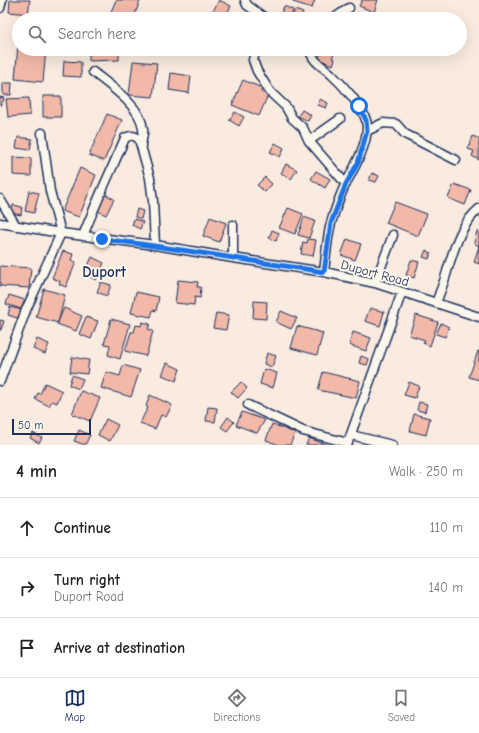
<!DOCTYPE html>
<meta charset="utf-8">
<style>
body{margin:0;font-family:"Comic Neue",sans-serif;background:#f2f2f2;color:#222}
.scale{position:absolute;left:12px;bottom:10px;width:79px;box-sizing:border-box;padding-left:4px;border:2px solid #1b2f5e;border-top:0;font-size:11px;line-height:14px;white-space:nowrap;color:#1b2f5e;-webkit-text-stroke:3px #fbf7ec;paint-order:stroke}
.stop{position:absolute;width:12px;height:12px;margin:-9px;border:3px solid #1a73e8;border-radius:50%;background:#fff}
.stop.end{background:#1a73e8;border-color:#fff;box-shadow:0 1px 4px #0008}
.list{margin:0;padding:0;list-style:none}
h2{display:flex;justify-content:space-between;align-items:center;height:52px;margin:0;padding:0 16px;font-size:17px}
h2 small{font-size:13px;font-weight:400;color:#767676}
.list li{display:grid;grid-template-columns:26px 1fr auto;gap:12px;align-items:center;box-sizing:border-box;height:60px;padding:0 16px;border-top:1px solid #e0e0e0}
.list b{display:block;font-size:15px;white-space:nowrap}
.list p{margin:0;font-size:13px;white-space:nowrap;color:#767676}
.list em{font-size:13px;font-style:normal;color:#767676}
.icon{flex:none;width:22px;height:22px;fill:none;stroke:currentColor;stroke-width:2;stroke-linecap:round;stroke-linejoin:round}
.map{position:relative;flex:none;width:479px;height:445px;overflow:hidden}
.search{position:absolute;background:#fff;box-shadow:0 4px 16px #0002;left:12px;right:12px;top:12px;height:44px;display:flex;align-items:center;gap:10px;box-sizing:border-box;padding:0 14px;border-radius:22px;color:#767676;font-size:15px}
.sheet{height:232px;background:#fff}
nav{display:flex;justify-content:space-around;align-items:center;box-sizing:border-box;height:56px;border-top:1px solid #e0e0e0;background:#fff;font-size:11px;color:#767676}
nav a{display:grid;justify-items:center;gap:2px}
nav .on{color:#1b2f5e}
.map>svg:first-child{display:block}
</style>
<div class="map">
<svg width="479" height="445" viewBox="0 0 479 445">
<rect width="100%" height="100%" fill="#f9ebdf"/>
<filter id="ink" filterUnits="userSpaceOnUse"><feTurbulence type="fractalNoise" baseFrequency=".025" numOctaves="2"/><feDisplacementMap in="SourceGraphic" scale="8" xChannelSelector="R" yChannelSelector="G"/><feConvolveMatrix kernelMatrix="1 2 1 2 8 2 1 2 1" color-interpolation-filters="sRGB"/></filter>
<g filter="url(#ink)">
<!-- building -->
<path fill="#f2b9a9" stroke="#1b2f5e" d="M10 0H30L28 14 9 12Z
M116 0H137L140 1 133 19H123L110 14Z
M219 0 231 6 224 19 212 13Z
M294 0H315L312 8 293 2Z
M362 0H378L374 12 359 6Z
M284 6 293 10 290 19H279Z
M295 10 303 13 300 19H291Z
M382 16 391 19H381Z
M19 33V49H46L43 82 15 79Z
M89 49H119V60L89 61Z
M323 49H329L335 52 332 58 335 59 333 65 318 59Z
M64 61 81 62V77L63 76Z
M133 61 157 63 153 97 129 95Z
M171 73 191 76 189 93 169 90Z
M243 80 262 88 261 92 268 95 259 116 232 105Z
M3 83H12L11 95H3Z
M43 96H61V117H43Z
M0 97 4 98 2 105H0Z
M29 98 30 115 8 117 6 99Z
M320 99 328 103 326 108 318 105Z
M302 110 311 115 308 121 298 116Z
M235 112 244 117 239 126 229 120Z
M107 114 122 120 104 161 89 155Z
M473 136 479 139V160L472 156 474 151 468 149Z
M18 137 32 139 30 150 16 148Z
M275 143 284 148 280 157 270 152Z
M13 157 31 158V176L13 175Z
M286 164 297 170 291 179 281 173Z
M80 168 96 175 79 217 62 211Z
M316 171 330 179 325 188 311 179Z
M372 173 379 176 376 182 369 180Z
M265 177 272 184 265 192 257 185Z
M454 184 471 190 465 205 448 198Z
M29 191 39 193 34 213 25 211Z
M103 193 114 199 106 215 94 209Z
M395 202 427 214 418 236 386 223Z
M13 205 22 207 21 215 11 213Z
M288 208 303 214 295 234 279 228Z
M137 209 143 211 141 219 135 217Z
M210 217 226 223 219 242 203 236Z
M304 217 315 221 309 238 298 235Z
M134 219 143 222 140 229 132 225Z
M272 230 279 233 276 241 269 238Z
M477 231 479 232V264L474 262 479 246 474 243Z
M308 239 316 240 313 256 301 254 303 242 307 243Z
M347 239 361 244 355 260 341 255Z
M426 250 431 253 429 259 423 257Z
M63 251 73 254 71 260 76 262 66 287 59 284 60 281 52 278Z
M92 257 104 263 96 280 84 274Z
M411 260 419 262 414 278 406 275Z
M0 266 31 268 29 288 0 286Z
M178 280 198 282 197 287H201L200 298 195 297 194 305 175 303Z
M101 282 111 285 107 296 97 292Z
M44 289 65 295 58 323 36 317Z
M136 292 159 297 156 311 153 310 151 317 131 313Z
M9 295 25 300 21 309 6 304Z
M254 301 267 302 266 319 253 318Z
M10 307 22 310 20 319 8 315Z
M64 308 82 316 76 331 57 324Z
M370 308 384 312 380 326 365 321Z
M281 311 297 318 291 329 276 322Z
M216 313 229 315 226 330 213 328Z
M416 315 438 322 430 346 423 343 425 340 409 335Z
M86 317 98 321 91 339 79 334Z
M111 319 130 324 120 359 108 355 110 345 104 344Z
M0 320 4 321 1 330H0Z
M142 322 150 324 148 329 153 331 146 356 125 351 131 332H134L136 325 141 326Z
M441 323 449 327 445 337 436 334Z
M297 326 323 333 317 355 291 348Z
M353 332 371 338 366 351 349 345Z
M37 339 49 344 45 354 33 349Z
M478 351H479V380L469 377Z
M267 353 276 356 272 367 264 364Z
M361 356 369 359 367 365 359 363Z
M72 357 89 360 87 374 70 372Z
M167 363 180 369 176 381 162 375Z
M123 365 140 370 131 397 101 388 106 372 120 376Z
M264 369 277 373 273 388 260 384Z
M323 372 360 381 356 398 318 390Z
M72 375 83 379 79 389 69 385Z
M241 382 247 388 238 398 231 392Z
M409 382 419 386 415 398 404 395Z
M45 383 62 391 57 403 52 401 49 406 35 399 38 393 40 394Z
M81 391 100 398 90 421 72 414Z
M150 395 172 405 166 417 161 415 155 429 140 423 148 407 146 406Z
M419 402 427 404 425 412 417 410Z
M208 407 217 408 215 422 206 421Z
M242 412 265 420 257 433 236 425Z
M414 414 430 418 426 435 410 431Z
M228 417 234 422 227 431 221 427Z
M106 419 118 425 110 441 98 435Z
M272 424 295 433 290 445H279L266 440Z
M79 430 90 435 85 445 74 441Z
M33 433 42 438 39 443 30 438Z
M309 438 327 445H306Z"/>
<g fill="none" stroke-linecap="round" stroke-linejoin="round">
<defs>
<path id="street" d="M245 0 247 5 266 19
M0 8 2 0
M333 19 349 8
M261 49 256 50 253 60 257 71 270 92 286 107 292 118 303 128 309 141 346 184
M310 49C311 61 324 67 331 74 342 84 362 106 366 120 371 138 355 167 346 183 340 195 335 210 331 223 327 238 326 256 324 272
M93 72C110 86 141 106 143 129 144 133 142 139 141 144
M367 131 383 123 396 124 405 134 456 160
M309 141 340 119
M0 199 16 226
M0 223 61 233 155 245 233 258 324 272 375 283 479 317
M83 236C96 202 111 171 125 138 130 135 134 135 139 139L150 178 153 201 155 245
M233 258V225
M375 283 393 235
M436 303C440 292 445 280 448 268 455 246 461 224 479 209
M0 381 26 310 61 233 50 191 42 133
M248 405 303 431 348 443
M351 435 392 445
M347 445 402 292"/>
</defs>
<!-- street casing -->
<use href="#street" stroke="#1b2f5e" stroke-width="11"/>
<!-- street -->
<use href="#street" stroke="#fbf7ec" stroke-width="8"/>
</g>
</g>
<g fill="none" stroke-linecap="round" stroke-linejoin="round" filter="url(#ink)">
<!-- route -->
<path stroke="#1a73e8" stroke-width="5" d="M102 239C176 248 250 261 324 272L331 223 346 184 358 163 367 131 366 120 359 106"/>
</g>
<g text-anchor="middle" dominant-baseline="central" stroke-width="4" stroke-linejoin="round" paint-order="stroke">
<!-- street labels -->
<g font-size="13" fill="#1b2f5e" stroke="#fbf7ec">
<text transform="translate(375 273) rotate(15)">Duport Road</text>
</g>
<!-- quarter labels -->
<g font-size="15" font-weight="bold" fill="#1b2f5e" stroke="#fbf7ec">
<text x="104" y="272">Duport</text>
</g>
</g>
</svg>
<div class="scale">50 m</div>
<div class="stop" style="left:359px;top:106px"></div>
<div class="stop end" style="left:102px;top:239px"></div>
<div class="search"><svg class="icon" aria-label="search" viewBox="0 0 24 24"><circle cx="10" cy="10" r="6"/><path d="M15 15l6 6"/></svg>Search here</div>
</div>
<section class="sheet">
<h2>4 min<small>Walk · 250 m</small></h2>
<ul class="list">
<li><svg class="icon" aria-label="ahead" viewBox="0 0 24 24"><path d="M12 20V5M6 11l6-6 6 6"/></svg><div><b>Continue</b></div><em>110 m</em></li>
<li><svg class="icon" aria-label="right" viewBox="0 0 24 24"><path d="M7 20v-9h11M14 6l5 5-5 5"/></svg><div><b>Turn right</b><p>Duport Road</p></div><em>140 m</em></li>
<li><svg class="icon" aria-label="arrive" viewBox="0 0 24 24"><path d="M6 21V4h12l-3 4 3 4H6"/></svg><div><b>Arrive at destination</b></div></li>
</ul>
</section>
<nav>
<a class="on"><svg class="icon" aria-label="map" viewBox="0 0 24 24"><path d="M3 6l6-2 6 2 6-2v14l-6 2-6-2-6 2zM9 4v14M15 6v14"/></svg>Map</a>
<a><svg class="icon" aria-label="directions" viewBox="0 0 24 24"><path d="M12 3l9 9-9 9-9-9zM9 14v-3h6M13 9l2 2-2 2"/></svg>Directions</a>
<a><svg class="icon" aria-label="saved" viewBox="0 0 24 24"><path d="M7 4h10v16l-5-4-5 4z"/></svg>Saved</a>
</nav>
